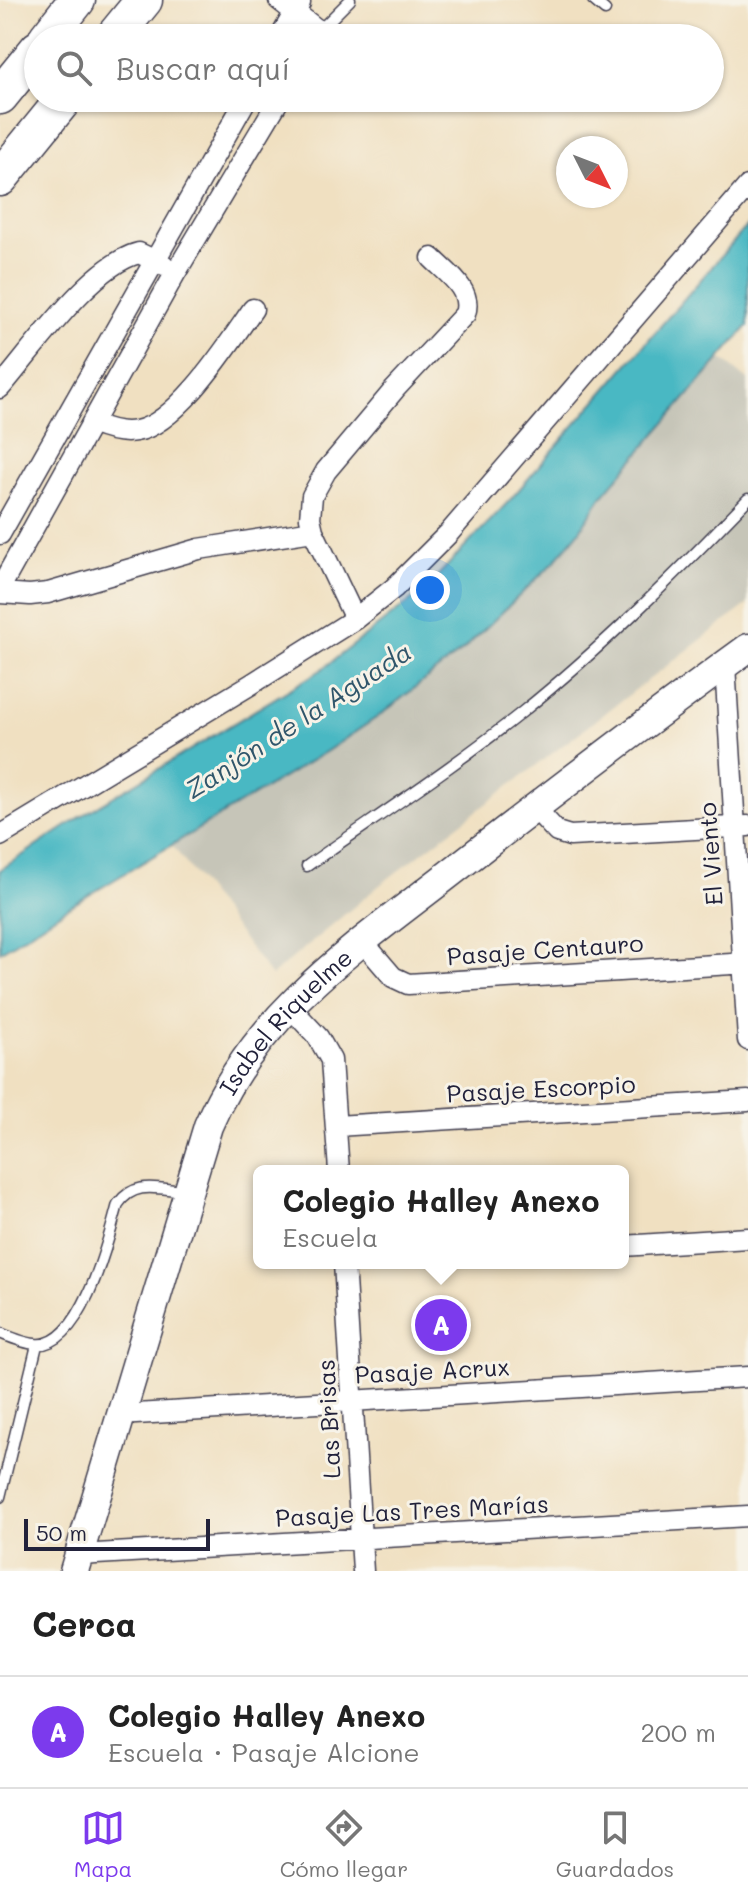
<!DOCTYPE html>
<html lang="es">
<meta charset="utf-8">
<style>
body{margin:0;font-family:Mali,sans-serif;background:#f2f2f2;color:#222}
.compass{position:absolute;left:556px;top:136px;width:72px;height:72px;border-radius:50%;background:#fff;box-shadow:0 2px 6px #0004;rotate:132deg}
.scale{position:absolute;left:24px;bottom:20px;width:186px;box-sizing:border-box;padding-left:8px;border:4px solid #22223b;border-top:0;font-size:22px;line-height:28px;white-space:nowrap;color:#22223b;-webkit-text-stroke:6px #f7f3e8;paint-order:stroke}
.you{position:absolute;left:430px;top:590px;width:28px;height:28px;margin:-20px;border:6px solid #fff;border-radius:50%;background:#1a73e8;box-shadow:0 0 0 12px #1a73e833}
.badge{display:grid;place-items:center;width:52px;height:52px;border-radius:50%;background:#7c3aed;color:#fff;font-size:26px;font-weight:700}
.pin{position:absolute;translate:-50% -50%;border:4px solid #fff;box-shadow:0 2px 8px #0006}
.popup{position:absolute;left:253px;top:1165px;width:376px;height:104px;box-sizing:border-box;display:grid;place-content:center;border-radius:12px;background:#fff;filter:drop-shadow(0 2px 6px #0005);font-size:26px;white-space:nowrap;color:#767676}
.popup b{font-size:30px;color:#222}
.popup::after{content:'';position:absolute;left:50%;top:100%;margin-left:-16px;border:16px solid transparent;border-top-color:#fff}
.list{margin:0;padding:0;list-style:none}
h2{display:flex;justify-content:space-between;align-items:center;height:104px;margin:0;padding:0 32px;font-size:34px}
h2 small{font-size:26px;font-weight:400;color:#767676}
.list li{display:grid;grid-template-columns:52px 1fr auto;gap:24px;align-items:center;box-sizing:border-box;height:112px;padding:0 32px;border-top:2px solid #e0e0e0}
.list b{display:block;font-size:30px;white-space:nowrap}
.list p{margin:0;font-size:26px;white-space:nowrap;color:#767676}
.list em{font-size:26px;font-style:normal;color:#767676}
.icon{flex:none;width:44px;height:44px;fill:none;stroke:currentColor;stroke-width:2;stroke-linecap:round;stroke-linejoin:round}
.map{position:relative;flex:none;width:748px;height:1571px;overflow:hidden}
.search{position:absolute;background:#fff;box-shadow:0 2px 6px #0004;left:24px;right:24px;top:24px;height:88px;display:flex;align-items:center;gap:20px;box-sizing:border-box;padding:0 28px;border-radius:44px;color:#767676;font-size:30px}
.sheet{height:216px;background:#fff}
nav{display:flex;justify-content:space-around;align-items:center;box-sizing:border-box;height:112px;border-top:2px solid #e0e0e0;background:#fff;font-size:22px;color:#767676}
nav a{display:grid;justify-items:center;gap:4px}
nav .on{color:#7c3aed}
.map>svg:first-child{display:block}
</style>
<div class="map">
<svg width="748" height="1571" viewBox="0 0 748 1571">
<rect width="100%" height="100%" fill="#f7f3e8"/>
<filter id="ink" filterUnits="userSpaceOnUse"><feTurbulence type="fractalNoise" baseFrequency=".0125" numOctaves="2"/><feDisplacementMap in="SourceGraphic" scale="16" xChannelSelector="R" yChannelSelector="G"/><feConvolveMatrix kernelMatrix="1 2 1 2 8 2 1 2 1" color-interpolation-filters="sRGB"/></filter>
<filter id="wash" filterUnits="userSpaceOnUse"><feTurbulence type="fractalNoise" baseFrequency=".006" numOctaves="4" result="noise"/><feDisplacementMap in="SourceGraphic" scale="32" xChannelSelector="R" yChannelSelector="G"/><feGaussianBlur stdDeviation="1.8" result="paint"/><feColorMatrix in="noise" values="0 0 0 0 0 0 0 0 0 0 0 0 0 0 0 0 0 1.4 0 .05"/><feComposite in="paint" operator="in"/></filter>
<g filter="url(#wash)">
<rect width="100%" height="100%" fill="#f0e0c1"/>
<!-- industrial -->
<path fill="#c6c5b8" d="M721 358 748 380V604L381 884 271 976 172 845 327 751 379 716 463 650 554 562 578 533 603 495Z"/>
<!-- water -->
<path fill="#4ab8c3" stroke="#366d7f" stroke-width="2" d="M748 225V326L603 495 578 533 554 562 463 650 379 716 327 751 61 912 0 952V870L88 812 321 670 422 592 510 500Z"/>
</g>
<g filter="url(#ink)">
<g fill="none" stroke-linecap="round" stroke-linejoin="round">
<defs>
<path id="lane" d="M593 0 605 10
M319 31 350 0
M307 866C378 816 452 768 521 713 602 648 676 574 748 499
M0 1333C10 1337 24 1343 35 1344 82 1350 109 1237 118 1204 135 1180 158 1189 184 1191
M0 1497 37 1345"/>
<path id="street" d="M279 0 319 31 315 38
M280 38 300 3
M0 388C33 350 92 264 139 253L164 265
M94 424C106 429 122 434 136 431 178 424 229 343 253 309
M0 534 247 98
M0 588 176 272 280 98
M0 593 30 595 48 593 199 549 313 531
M355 619 313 531 310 518 312 496 326 471 395 389 465 314C473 290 447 273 432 258
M725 665 748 1040
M535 808 557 832 570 836 748 826
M0 836 250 685 355 619 394 588 449 533 748 186
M363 942 393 977 408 984 748 963
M289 1006 318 1037 331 1060 339 1171
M336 1126 748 1101
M623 1246 748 1238
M344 1263 363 1571
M119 1415 748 1377
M79 1555 748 1516"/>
<g id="secondary">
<path id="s1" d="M74 1571 208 1126C258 1007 370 937 467 860 560 788 653 717 748 648"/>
</g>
<path id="highway" d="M47 38 77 0
M113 38 144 0
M0 96 38 49
M0 178 65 98"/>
</defs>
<!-- lane casing -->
<use href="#lane" stroke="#413e4f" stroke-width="13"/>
<!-- street casing -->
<use href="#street" stroke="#413e4f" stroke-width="23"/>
<!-- secondary casing -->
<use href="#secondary" stroke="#413e4f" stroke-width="31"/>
<!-- highway casing -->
<use href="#highway" stroke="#413e4f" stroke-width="39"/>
<!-- lane -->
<use href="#lane" stroke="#fff" stroke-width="10"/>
<!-- street -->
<use href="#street" stroke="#fff" stroke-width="20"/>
<!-- secondary -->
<use href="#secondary" stroke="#fff" stroke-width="28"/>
<!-- highway -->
<use href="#highway" stroke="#fff" stroke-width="36"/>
</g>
</g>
<g text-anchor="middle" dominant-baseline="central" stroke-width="6" stroke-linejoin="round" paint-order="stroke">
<!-- street labels -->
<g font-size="24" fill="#22223b" stroke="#f7f3e8">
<text transform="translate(710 854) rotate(-94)">El Viento</text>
<text transform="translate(545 949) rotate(-4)">Pasaje Centauro</text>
<text stroke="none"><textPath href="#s1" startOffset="596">Isabel Riquelme</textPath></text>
<text transform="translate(541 1088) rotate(-3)">Pasaje Escorpio</text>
<text transform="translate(432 1370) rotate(-3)">Pasaje Acrux</text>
<text transform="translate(328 1419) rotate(-93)">Las Brisas</text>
<text transform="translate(412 1510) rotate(-3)">Pasaje Las Tres Marías</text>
</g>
<!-- water labels -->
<g font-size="26" font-style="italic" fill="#30566b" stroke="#f7f3e8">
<text transform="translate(298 720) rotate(-33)">Zanjón de la Aguada</text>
</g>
</g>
</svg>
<svg class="compass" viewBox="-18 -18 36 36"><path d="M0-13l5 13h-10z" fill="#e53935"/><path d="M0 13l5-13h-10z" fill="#767676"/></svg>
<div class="scale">50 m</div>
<div class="you"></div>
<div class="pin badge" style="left:441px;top:1325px">A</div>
<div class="popup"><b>Colegio Halley Anexo</b>Escuela</div>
<div class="search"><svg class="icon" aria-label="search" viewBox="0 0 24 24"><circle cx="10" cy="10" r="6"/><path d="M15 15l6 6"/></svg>Buscar aquí</div>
</div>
<section class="sheet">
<h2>Cerca<small></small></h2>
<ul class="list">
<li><span class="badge">A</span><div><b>Colegio Halley Anexo</b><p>Escuela · Pasaje Alcione</p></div><em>200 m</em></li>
</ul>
</section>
<nav>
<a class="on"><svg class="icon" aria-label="map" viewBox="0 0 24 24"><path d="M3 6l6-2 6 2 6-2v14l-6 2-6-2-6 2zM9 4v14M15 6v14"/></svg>Mapa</a>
<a><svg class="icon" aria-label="directions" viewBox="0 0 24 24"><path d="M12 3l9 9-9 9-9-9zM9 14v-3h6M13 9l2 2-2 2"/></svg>Cómo llegar</a>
<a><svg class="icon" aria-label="saved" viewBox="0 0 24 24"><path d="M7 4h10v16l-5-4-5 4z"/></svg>Guardados</a>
</nav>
